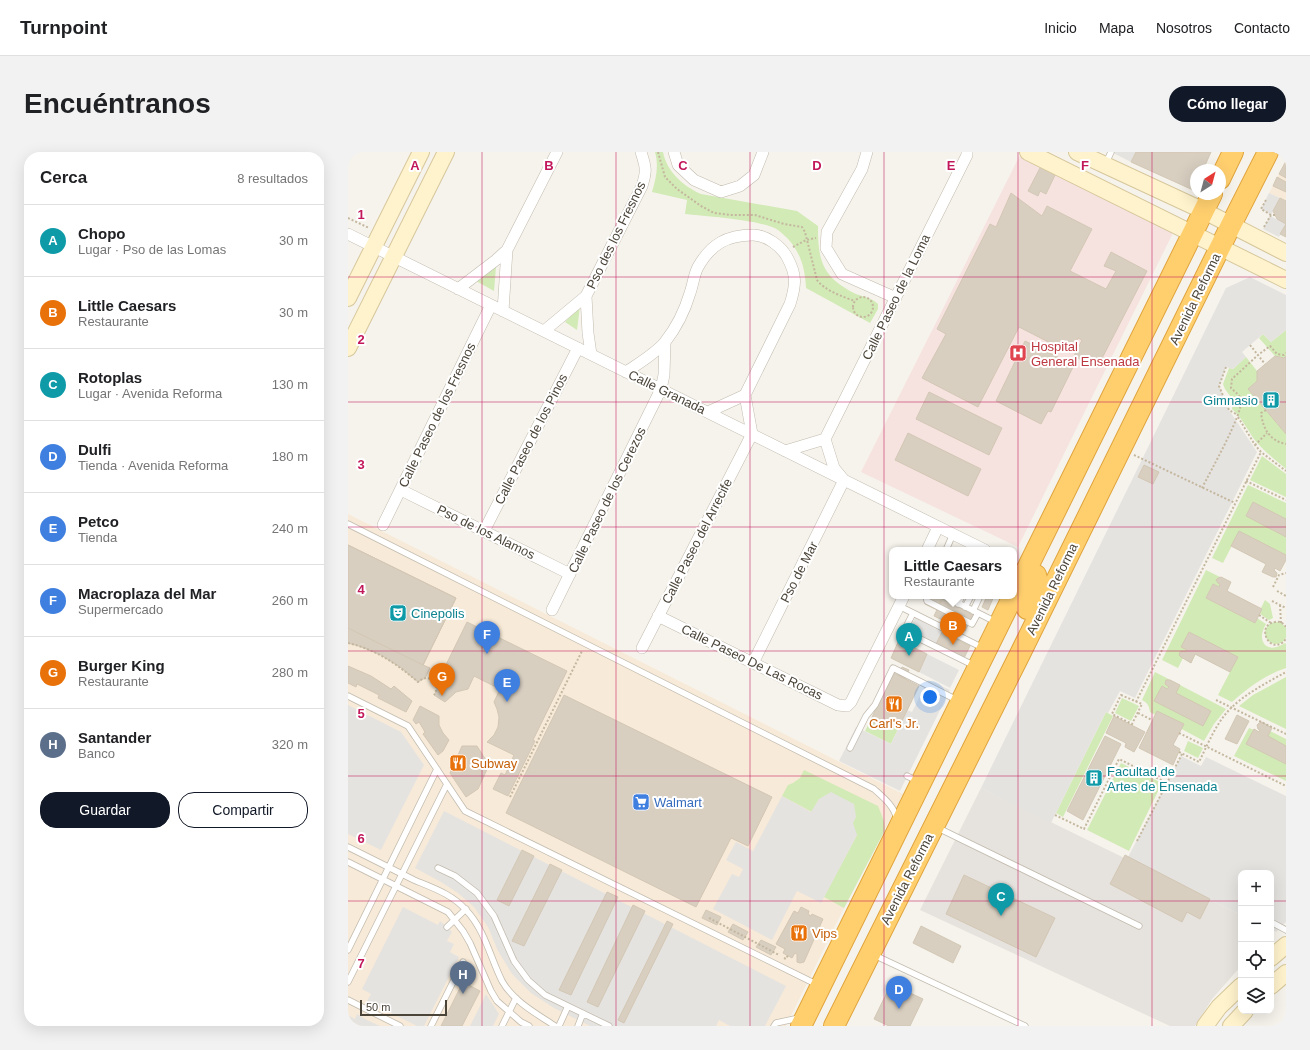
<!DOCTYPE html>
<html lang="es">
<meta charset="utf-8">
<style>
body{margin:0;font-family:Arial,sans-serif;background:#f2f2f2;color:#202124}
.controls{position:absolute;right:12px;bottom:12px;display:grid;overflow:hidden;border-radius:8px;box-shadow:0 4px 16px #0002}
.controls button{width:36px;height:36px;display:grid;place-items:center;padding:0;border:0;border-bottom:1px solid #e0e0e0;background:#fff;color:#202124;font:20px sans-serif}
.compass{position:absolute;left:842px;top:12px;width:36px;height:36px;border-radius:50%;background:#fff;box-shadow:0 4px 16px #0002;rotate:36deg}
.scale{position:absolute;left:12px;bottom:10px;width:87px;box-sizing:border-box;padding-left:4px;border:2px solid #4b4439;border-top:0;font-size:11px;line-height:14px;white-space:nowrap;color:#4b4439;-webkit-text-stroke:3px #fff;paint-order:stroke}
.you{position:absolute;left:582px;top:545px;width:14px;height:14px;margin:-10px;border:3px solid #fff;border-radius:50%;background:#1a73e8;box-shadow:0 0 0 6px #1a73e833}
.badge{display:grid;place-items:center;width:26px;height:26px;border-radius:50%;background:#111827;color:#fff;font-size:13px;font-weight:700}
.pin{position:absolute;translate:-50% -33px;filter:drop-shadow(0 1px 2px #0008)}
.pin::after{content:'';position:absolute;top:21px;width:14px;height:12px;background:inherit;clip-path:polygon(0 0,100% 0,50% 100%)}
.popup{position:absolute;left:541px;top:395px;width:128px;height:52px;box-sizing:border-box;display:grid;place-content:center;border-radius:8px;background:#fff;filter:drop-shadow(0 1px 3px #0005);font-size:13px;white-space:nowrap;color:#757577}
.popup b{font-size:15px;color:#202124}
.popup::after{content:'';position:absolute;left:50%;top:100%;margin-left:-8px;border:8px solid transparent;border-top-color:#fff}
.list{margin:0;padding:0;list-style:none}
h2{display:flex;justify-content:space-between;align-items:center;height:52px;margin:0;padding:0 16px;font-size:17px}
h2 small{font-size:13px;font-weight:400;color:#757577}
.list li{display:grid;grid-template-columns:26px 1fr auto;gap:12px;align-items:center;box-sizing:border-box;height:72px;padding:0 16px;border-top:1px solid #e0e0e0}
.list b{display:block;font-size:15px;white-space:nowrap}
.list p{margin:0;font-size:13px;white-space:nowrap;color:#757577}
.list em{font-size:13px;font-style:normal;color:#757577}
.actions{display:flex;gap:8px;padding:12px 16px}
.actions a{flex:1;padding:9px 0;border:1px solid #111827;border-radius:16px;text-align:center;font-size:14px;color:#111827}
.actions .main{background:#111827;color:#fff}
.icon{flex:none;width:22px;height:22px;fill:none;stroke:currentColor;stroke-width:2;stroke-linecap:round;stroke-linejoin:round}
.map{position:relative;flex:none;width:938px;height:874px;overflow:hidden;border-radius:16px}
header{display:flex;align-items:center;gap:24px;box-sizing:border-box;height:56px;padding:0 20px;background:#fff;border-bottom:1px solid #e0e0e0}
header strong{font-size:19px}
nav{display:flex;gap:22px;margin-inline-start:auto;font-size:14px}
.intro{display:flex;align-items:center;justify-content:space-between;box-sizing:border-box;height:96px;padding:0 24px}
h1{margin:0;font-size:28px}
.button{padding:10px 18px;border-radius:16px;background:#111827;color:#fff;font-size:14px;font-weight:700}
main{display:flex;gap:24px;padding:0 24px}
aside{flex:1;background:#fff;border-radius:16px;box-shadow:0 4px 16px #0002}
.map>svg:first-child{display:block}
</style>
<header>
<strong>Turnpoint</strong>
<nav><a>Inicio</a><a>Mapa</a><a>Nosotros</a><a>Contacto</a></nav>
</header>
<div class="intro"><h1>Encuéntranos</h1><a class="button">Cómo llegar</a></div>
<main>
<aside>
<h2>Cerca<small>8 resultados</small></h2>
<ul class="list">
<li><span class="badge" style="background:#0f9aa8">A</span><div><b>Chopo</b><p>Lugar · Pso de las Lomas</p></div><em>30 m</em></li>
<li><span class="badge" style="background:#e8710a">B</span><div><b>Little Caesars</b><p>Restaurante</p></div><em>30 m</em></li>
<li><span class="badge" style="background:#0f9aa8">C</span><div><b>Rotoplas</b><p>Lugar · Avenida Reforma</p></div><em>130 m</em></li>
<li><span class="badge" style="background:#3f7fe0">D</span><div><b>Dulfi</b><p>Tienda · Avenida Reforma</p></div><em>180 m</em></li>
<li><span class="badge" style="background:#3f7fe0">E</span><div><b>Petco</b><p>Tienda</p></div><em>240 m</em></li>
<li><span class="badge" style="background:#3f7fe0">F</span><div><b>Macroplaza del Mar</b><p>Supermercado</p></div><em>260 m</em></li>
<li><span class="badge" style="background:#e8710a">G</span><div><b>Burger King</b><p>Restaurante</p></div><em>280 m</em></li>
<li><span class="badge" style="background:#5c6f8a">H</span><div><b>Santander</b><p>Banco</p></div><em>320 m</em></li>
</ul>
<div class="actions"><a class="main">Guardar</a><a>Compartir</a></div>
</aside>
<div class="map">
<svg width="938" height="874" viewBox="0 0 938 874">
<rect width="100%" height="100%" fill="#f6f3ec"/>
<!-- commercial -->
<path fill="#f7ead8" d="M938 9V49L921 41Z
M0 362 555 642 496 756 438 874H0Z"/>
<!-- industrial -->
<path fill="#e6e2dd" d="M633 636 893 763V814L864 847 847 874H822L572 758Z"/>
<!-- medical -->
<path fill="#f6e3e0" d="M672 3 825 81 670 395 513 320Z"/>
<!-- green -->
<path fill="#d2eab5" d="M307 0H315C319 20 335 34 353 42L449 59 470 74C470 99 471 119 494 134 499 137 503 140 508 142 516 145 524 146 530 152V157L522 171 458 136C457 112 450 93 430 78 416 68 356 64 337 62L339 48 304 40C308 26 311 14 307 0Z
M148 115 146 139 128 129Z
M232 154 229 178 217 170Z
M938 178V204L936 206 927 204 911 186 915 182 923 190Z
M898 205 909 219V229L900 237 938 282V317C927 307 915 299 906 287 899 277 894 266 884 257L885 248 877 237 875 232 881 216 885 217Z
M914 304 938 322V345L902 328Z
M900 333 938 351V403L891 380 875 411 864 406Z
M858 418 872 425 871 435 865 432 858 446 907 471 909 466 918 472C907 490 920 503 937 491L938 492V516C917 523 900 536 884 550L870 543 882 520 848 502 843 511 835 506 830 516 814 508Z
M917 448 922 452 925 466 921 468 912 462 914 457 913 456Z
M917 481a11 11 0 1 1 22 0a11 11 0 1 1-22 0Z
M807 520 878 557 866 572 856 589 802 560C801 554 800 551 794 548Z
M938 525V577L891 554 905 543Z
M774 546 791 554 783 569 767 561Z
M758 560 765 564 715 665 708 661Z
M522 569 535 575 537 570 550 577 543 592 517 579Z
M901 576 911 580 922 579 938 587V629L886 604Z
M840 589 855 596 850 606 836 599Z
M773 611 814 631 781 699 739 678Z
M456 618 530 654 536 669 537 678 496 756 476 745 509 683 471 647 464 660 434 644 440 633 445 631 452 626Z"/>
<!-- parking -->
<path fill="#e5e3e0" d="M763 0H788L783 10Z
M921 41 932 46 923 63 913 57Z
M922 64 938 72 931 85 915 77Z
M902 125 938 143V178L923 190 915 182 894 200 898 205 885 217 878 215 871 234 881 258 909 300 787 546 772 539 760 561 758 560 703 671 633 636 878 136Z
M567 466 594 480 588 492 561 478Z
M579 502 611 518 602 536 571 520Z
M580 528 602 538 552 639 491 609 508 575 543 592 559 558 564 560Z
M0 553 53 580 76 613 33 698 0 682Z
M833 604 853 614 858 605 938 644V770L928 780 923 777V721H893V763L779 707Z
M483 640 506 652 508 665 505 671 509 683 473 751 449 739 424 788 365 757 384 722 391 725 395 717 378 708 388 690 405 699 434 644 463 660 471 647Z
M96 659 438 834 417 874H382L371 868 368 874H242L206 856 183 841 164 822 150 799 140 775 126 755 110 741 93 730 67 716Z
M55 755 90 773 92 769 99 775 104 780 99 789 106 792 102 800 111 805 76 874H69L19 849 23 842 14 837Z
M138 842 151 862 145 874H122Z
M9 862 19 868 32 874H0V863L7 867Z"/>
<!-- building -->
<path fill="#d8cfc1" stroke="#d3c7b4" d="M788 0H863L855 18H848V32L845 38 783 10Z
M938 9V26L931 22Z
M693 14 708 21 698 42 692 39 690 44 680 39Z
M929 25 938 30V40L925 34Z
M663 41 694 64 699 54 744 77 722 119 758 137 768 119 756 114 763 100 799 119 749 216 726 204 734 188 730 186 722 201 671 175 630 255 574 226 598 182 589 177 642 72 648 75Z
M932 46 938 49V72L929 67 925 59Z
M938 72V85L932 82Z
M677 189 726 213 703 260 700 259 693 272 648 249Z
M927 204 936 206 938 204V282L900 237 909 229V219Z
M581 240 654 276 641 303 568 267Z
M560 281 633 317 620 344 547 308Z
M796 313 811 320 805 332 790 325Z
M905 350 938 367V385L898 364Z
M891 379 938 403V408L932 419 927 416 926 418 929 421 928 425H925L914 420 918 412 883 394Z
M0 393 108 446 75 513 0 476Z
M0 393 108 446 75 513 82 516 77 526 70 530 52 515 33 503 11 494 0 491Z
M873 425 883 430 879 439 914 457 907 471 858 446 865 432 871 435 872 432 870 431 868 428 870 426Z
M575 444H587L594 447 589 458 577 452Z
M639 444H646L640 458 634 455Z
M594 447 625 463 617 479 586 464Z
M119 470 219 519 185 588 187 589 160 644 145 637 153 621 157 623 166 603 139 590 146 583 150 575 151 565 149 557 146 550 152 537 126 524 120 537 108 540 97 550 86 543 89 538 88 531 92 520 94 521Z
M594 480 622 494 616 506 588 492Z
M841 480 890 505 882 520 847 502 843 511 833 505 831 503 832 500 836 499 838 500 839 498 833 495Z
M551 488 579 502 571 520 543 506Z
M0 514 23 524 43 537 46 534 64 549 58 560 30 546 31 543 9 532 8 535 0 531Z
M554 515 561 518 557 527 550 523Z
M546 521 571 534 550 577 537 570 535 575 522 569Z
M818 528H822L832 533 828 541 863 559 855 574 806 549 814 534 819 537 821 535 817 532Z
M216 543 424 645 400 694 383 686 348 755 158 661Z
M72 554 91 564V573L95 581 101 588 95 599 90 603 75 582 77 580 71 570 68 572 65 568Z
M809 559 836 572 825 593 832 597 825 613 791 596Z
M889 563 901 569 889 592 877 587Z
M766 564 797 580 786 600 777 595 778 591 758 581Z
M914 570 924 576 920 584 938 594V612L898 592 906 577 911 580 912 578 910 577 909 573 911 571Z
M757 584 773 592 735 668 719 659Z
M114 594H129L141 613 130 637 118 645 102 621Z
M174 698 186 704 161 754 149 748Z
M777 703 862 747 852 767 839 760 834 770 762 732Z
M202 712 214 718 176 794 164 789Z
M616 723 707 766 688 805 598 762Z
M259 740 270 745 223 843 211 838Z
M285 753 297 759 250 855 239 850Z
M453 755 461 759 460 762 463 764 464 762 475 767 456 810 452 811 449 810V802L447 801 444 806 435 801 437 797 428 792 446 759 450 761Z
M358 758 373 765 369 773 354 766Z
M319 769 325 772 276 871 270 868Z
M385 772 400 780 395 788 380 780Z
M573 774 613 794 605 811 565 791Z
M413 788 428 795 423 803 408 795Z
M115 830 132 839 114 874H93Z
M543 832 575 847 562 874H541L526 867Z"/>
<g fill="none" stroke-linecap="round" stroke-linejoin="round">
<defs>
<path id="lane" d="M758 11 763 0
M0 372 526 637C536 646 546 654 549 667
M598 398 605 382
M578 444 579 449 624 472 630 461
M596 444 648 470
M610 452 614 444
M551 454 635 496
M617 455 623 444
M625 459 632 444
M565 461 556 479 627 514
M0 544 60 574 117 659 470 833
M502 596 518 564 527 553 545 516 609 548
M559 624 570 629
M588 675 791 774
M0 695C22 706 44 717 66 728 85 736 104 742 118 758 137 778 142 805 154 829 165 849 189 862 207 874
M0 710 100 760 115 779 122 791 143 839 149 849 173 870 181 874
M90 716 107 724 129 741 146 764 166 809 180 828 197 843 261 874
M923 770 938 778
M99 775 118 757
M0 798 89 617
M526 803 677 874
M0 830 99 632
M0 848 52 874
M83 874 115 810
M154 874 168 846
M211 874 220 854
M230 874 235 861
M426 874 428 871 451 866"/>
<path id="street" d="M326 0 330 13 346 28 373 40 392 34 406 23 415 0
M519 0 514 17 479 80 478 96 494 122 548 146
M0 82 637 398
M110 137 148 108 159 98 209 0
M238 144 240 181 243 202
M155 159 159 98
M196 179 238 144 294 34C299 18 298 16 293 0
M278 220C291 211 307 202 317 190 328 176 337 158 342 141 345 133 346 122 350 115 363 92 379 83 405 83 418 83 433 94 439 105 449 123 448 133 442 152L397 243
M360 260 397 243
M437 299 477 287 619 3V0
M53 338 222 422
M35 373 143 153
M136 379 230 196
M579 398 590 375
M204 458 313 237 316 223 317 190
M310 464 490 553 499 554 503 550 556 444
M294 496 404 282 397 243
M405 511 496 328 486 316 477 287"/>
<path id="secondary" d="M680 0 938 128
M729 0 856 59 938 101
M0 146 73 0
M0 196 98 0
M923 806 938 793
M923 834 938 821
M857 874 871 855 893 834
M883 874 897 859"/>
<path id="highway" d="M872 27 885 0
M678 418 688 423 691 434 679 457
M666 443 864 42
M453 874 665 444
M486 874 671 504 883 73 920 0"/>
</defs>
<!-- lane casing -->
<use href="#lane" stroke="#c2bbae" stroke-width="7"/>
<!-- street casing -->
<use href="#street" stroke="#c2bbae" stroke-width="12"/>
<!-- secondary casing -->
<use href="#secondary" stroke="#d6c79b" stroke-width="18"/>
<!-- highway casing -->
<use href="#highway" stroke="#e0a43c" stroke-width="22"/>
<!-- path -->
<path stroke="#c4b79f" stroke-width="2" stroke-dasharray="2 2" stroke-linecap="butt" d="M310 0 317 25 329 37 353 54 366 61 382 63H407L436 72 454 75 457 80 469 128C476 138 495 145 507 149
M918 48 913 57 923 63H927
M0 66 21 76
M916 75 923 63
M445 95 458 88 468 86
M505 155a10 10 0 1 1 20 0a10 10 0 1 1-20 0Z
M902 193 917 212
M878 215 871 234 881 258 890 263
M918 258 913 261C915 277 922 289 938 292
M890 265 907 293 913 300 938 319
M907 293 919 281
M786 303 887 351
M898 329 938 348
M854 336C862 320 895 262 893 248 892 243 887 240 883 236L884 227 910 203 922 194 929 202 936 203 938 201
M925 435 931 423 938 421
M929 439 938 444
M924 449 938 456
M932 453 933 471
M911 463 923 471
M938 475C935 471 932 469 927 470 906 473 923 506 938 487
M0 491C27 497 49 512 70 530 80 520 94 531 86 543
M773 543 794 552 784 572 764 562Z
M868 548 938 582
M788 550 913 300
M790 561 804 568
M831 581 938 634
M831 600 851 610C860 592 868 571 883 556 897 542 920 530 938 520
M162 645 234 499
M707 663 736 677 771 607 819 631
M789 689 834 602
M361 766 431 803
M436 806 438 807 440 803"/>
<!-- lane -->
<use href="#lane" stroke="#fff" stroke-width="5.5"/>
<!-- street -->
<use href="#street" stroke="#fff" stroke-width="11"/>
<!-- secondary -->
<use href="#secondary" stroke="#fff3cd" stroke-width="16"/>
<!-- highway -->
<use href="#highway" stroke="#ffcf6e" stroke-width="20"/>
</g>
<!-- grid -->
<path fill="none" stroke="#c2185b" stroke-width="1" stroke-opacity="0.55" d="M134 0V874M268 0V874M402 0V874M536 0V874M670 0V874M804 0V874M0 125H938M0 250H938M0 375H938M0 499H938M0 624H938M0 749H893M923 749H938"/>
<!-- icons -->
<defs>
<symbol id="hospital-square" viewBox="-11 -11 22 22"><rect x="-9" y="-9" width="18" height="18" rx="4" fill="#e0444e" stroke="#fff"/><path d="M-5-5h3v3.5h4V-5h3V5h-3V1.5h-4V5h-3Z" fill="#fff"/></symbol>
<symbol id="building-square" viewBox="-11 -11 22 22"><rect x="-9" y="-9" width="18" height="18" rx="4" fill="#0f9aa8" stroke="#fff"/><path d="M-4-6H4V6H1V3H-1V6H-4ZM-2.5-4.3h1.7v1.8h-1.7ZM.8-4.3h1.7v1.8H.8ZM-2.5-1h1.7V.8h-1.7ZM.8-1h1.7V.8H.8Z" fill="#fff"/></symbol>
<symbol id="theatre-square" viewBox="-11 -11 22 22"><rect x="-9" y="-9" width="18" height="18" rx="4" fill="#0f9aa8" stroke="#fff"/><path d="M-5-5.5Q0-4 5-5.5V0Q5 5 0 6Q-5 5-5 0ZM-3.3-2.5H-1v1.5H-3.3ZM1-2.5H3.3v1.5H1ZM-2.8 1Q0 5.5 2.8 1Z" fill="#fff"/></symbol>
<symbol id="restaurant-square" viewBox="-11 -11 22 22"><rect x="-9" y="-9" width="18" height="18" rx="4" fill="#e8710a" stroke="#fff"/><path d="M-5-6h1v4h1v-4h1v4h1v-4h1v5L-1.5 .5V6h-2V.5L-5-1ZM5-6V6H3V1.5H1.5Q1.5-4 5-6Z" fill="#fff"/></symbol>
<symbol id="supermarket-square" viewBox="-11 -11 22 22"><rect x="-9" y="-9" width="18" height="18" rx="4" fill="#3f7fe0" stroke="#fff"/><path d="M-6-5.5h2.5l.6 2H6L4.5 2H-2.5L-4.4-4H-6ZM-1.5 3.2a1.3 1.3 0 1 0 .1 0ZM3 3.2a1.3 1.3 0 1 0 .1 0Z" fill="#fff"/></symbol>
</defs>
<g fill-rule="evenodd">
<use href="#hospital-square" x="660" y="191" width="20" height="20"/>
<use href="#building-square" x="913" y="238" width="20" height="20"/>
<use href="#theatre-square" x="40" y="451" width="20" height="20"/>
<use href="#restaurant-square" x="536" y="542" width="20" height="20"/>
<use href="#restaurant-square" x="100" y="601" width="20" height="20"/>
<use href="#building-square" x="736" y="616" width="20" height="20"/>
<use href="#supermarket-square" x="283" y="640" width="20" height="20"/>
<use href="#restaurant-square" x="441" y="771" width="20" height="20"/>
</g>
<g text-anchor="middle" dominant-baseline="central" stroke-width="4" stroke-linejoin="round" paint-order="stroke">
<!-- street labels -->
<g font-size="13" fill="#4b4439" stroke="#fff">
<text transform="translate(268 83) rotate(-64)">Pso des los Fresnos</text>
<text transform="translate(548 145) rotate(-64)">Calle Paseo de la Loma</text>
<text transform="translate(847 147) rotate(-64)">Avenida Reforma</text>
<text transform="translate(319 240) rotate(26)">Calle Granada</text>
<text transform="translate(89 263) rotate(-64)">Calle Paseo de los Fresnos</text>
<text transform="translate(183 287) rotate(-63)">Calle Paseo de los Pinos</text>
<text transform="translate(259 348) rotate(-64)">Calle Paseo de los Cerezos</text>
<text transform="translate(138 380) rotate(26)">Pso de los Alamos</text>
<text transform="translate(349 389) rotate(-63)">Calle Paseo del Arrecife</text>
<text transform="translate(451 420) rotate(-63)">Pso de Mar</text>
<text transform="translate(704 437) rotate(-64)">Avenida Reforma</text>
<text transform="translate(404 510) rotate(26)">Calle Paseo De Las Rocas</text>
<text transform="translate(559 727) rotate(-63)">Avenida Reforma</text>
</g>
<!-- health labels -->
<g font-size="13" fill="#be3a42" stroke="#fff" text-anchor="start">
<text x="683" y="194">Hospital<tspan x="683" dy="15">General Ensenada</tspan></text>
</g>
<!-- culture labels -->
<g font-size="13" fill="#0d838f" stroke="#fff" text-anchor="start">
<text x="910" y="248" text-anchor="end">Gimnasio</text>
<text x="63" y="461">Cinepolis</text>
<text x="759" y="619">Facultad de<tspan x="759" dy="15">Artes de Ensenada</tspan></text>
</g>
<!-- food labels -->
<g font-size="13" fill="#c56008" stroke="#fff" text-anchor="start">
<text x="546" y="571" text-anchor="middle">Carl's Jr.</text>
<text x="123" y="611">Subway</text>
<text x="464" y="781">Vips</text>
</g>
<!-- shop labels -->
<g font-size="13" fill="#366cbe" stroke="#fff" text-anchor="start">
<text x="306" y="650">Walmart</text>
</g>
</g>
<g font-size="13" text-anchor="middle" font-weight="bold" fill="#c2185b" stroke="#fff" stroke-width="4" stroke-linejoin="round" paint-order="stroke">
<text x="67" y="18">A</text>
<text x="201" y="18">B</text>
<text x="335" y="18">C</text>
<text x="469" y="18">D</text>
<text x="603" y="18">E</text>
<text x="737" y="18">F</text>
<text x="13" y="67">1</text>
<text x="13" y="192">2</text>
<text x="13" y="317">3</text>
<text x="13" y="442">4</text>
<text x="13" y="566">5</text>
<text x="13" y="691">6</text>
<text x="13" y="816">7</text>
</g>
</svg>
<div class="controls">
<button>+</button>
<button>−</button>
<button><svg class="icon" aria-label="locate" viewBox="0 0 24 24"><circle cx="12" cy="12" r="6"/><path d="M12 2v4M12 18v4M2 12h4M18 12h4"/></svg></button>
<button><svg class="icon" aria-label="layers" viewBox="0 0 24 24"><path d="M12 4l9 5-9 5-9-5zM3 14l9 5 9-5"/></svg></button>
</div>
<svg class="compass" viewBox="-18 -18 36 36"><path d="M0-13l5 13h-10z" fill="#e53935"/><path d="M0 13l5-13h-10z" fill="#757577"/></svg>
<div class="scale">50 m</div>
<div class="you"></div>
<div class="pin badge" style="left:561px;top:504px;background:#0f9aa8">A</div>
<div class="pin badge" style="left:605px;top:493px;background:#e8710a">B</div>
<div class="popup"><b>Little Caesars</b>Restaurante</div>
<div class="pin badge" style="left:653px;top:764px;background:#0f9aa8">C</div>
<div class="pin badge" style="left:551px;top:857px;background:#3f7fe0">D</div>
<div class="pin badge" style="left:159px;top:550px;background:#3f7fe0">E</div>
<div class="pin badge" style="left:139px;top:502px;background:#3f7fe0">F</div>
<div class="pin badge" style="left:94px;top:544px;background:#e8710a">G</div>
<div class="pin badge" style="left:115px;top:842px;background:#5c6f8a">H</div>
</div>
</main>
